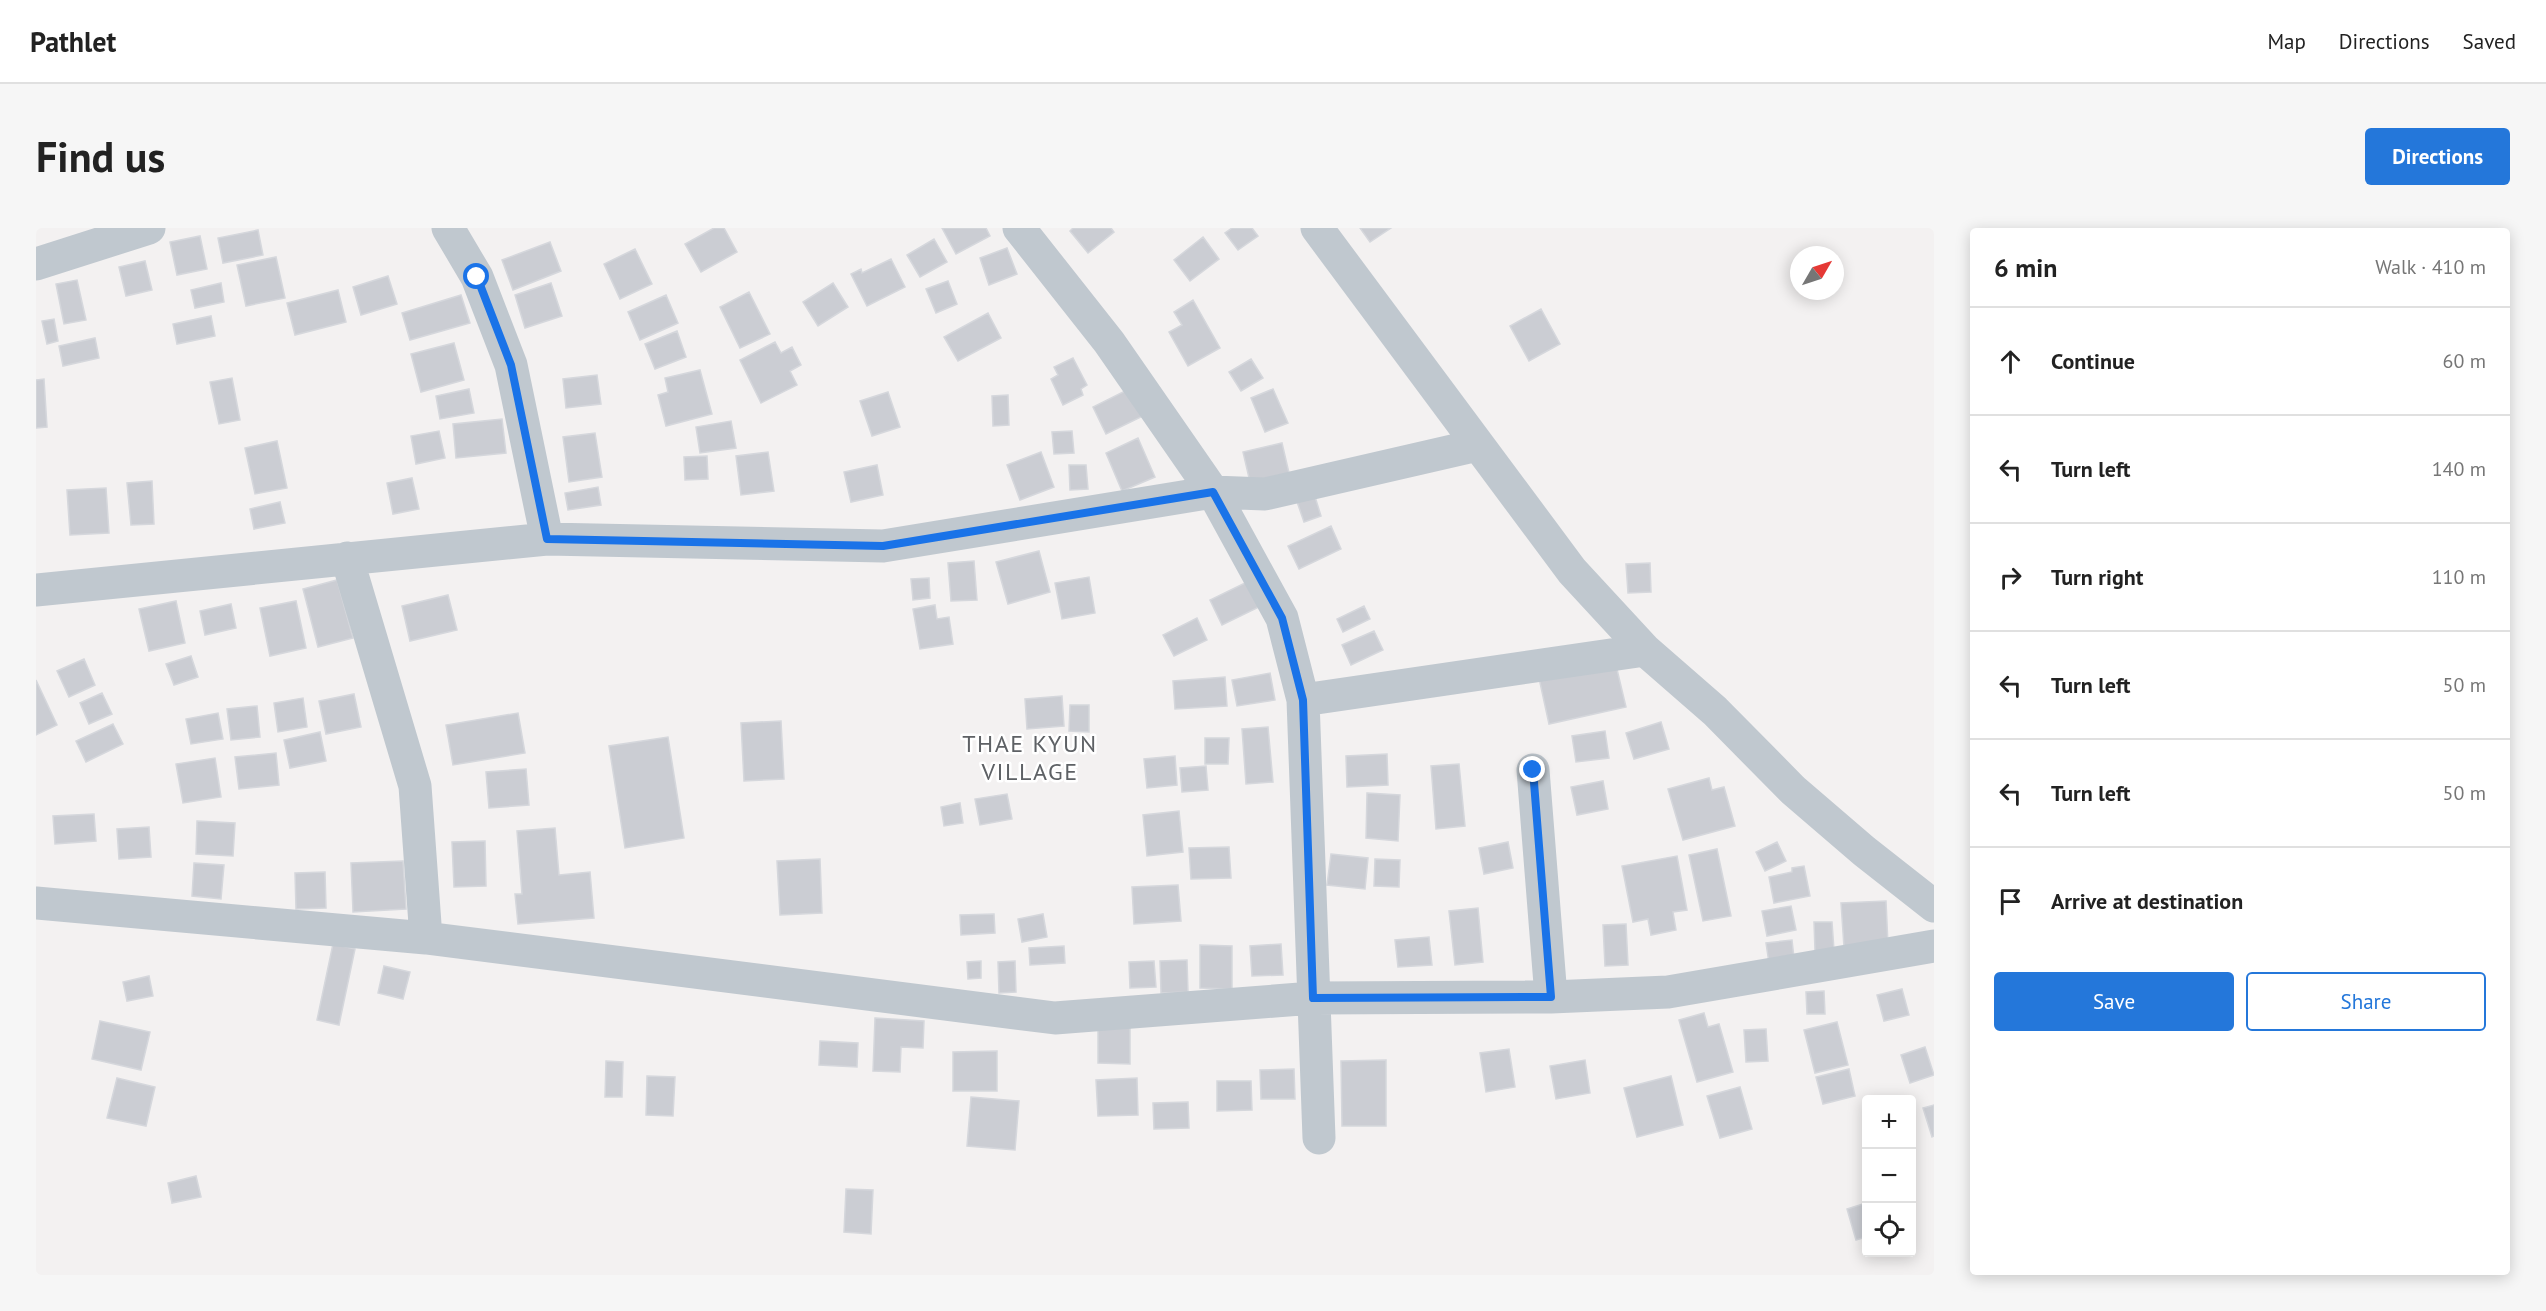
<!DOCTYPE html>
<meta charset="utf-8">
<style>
body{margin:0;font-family:"PT Sans",sans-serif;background:#f6f6f6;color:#222}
.controls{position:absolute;right:18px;bottom:18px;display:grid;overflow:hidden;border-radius:6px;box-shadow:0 3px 15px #0003}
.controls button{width:54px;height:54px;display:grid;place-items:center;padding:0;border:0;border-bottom:2px solid #e0e0e0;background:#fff;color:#222;font:30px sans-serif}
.compass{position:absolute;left:1754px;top:18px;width:54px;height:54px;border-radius:50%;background:#fff;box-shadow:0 3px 15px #0003;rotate:51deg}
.stop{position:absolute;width:18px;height:18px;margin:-14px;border:4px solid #1a73e8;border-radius:50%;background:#fff}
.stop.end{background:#1a73e8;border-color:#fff;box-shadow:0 2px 6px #0008}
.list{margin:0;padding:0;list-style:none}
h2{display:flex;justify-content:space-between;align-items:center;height:78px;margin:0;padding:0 24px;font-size:26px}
h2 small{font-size:20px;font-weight:400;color:#767676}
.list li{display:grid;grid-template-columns:39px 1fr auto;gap:18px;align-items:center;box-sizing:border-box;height:108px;padding:0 24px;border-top:2px solid #e0e0e0}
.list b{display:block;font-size:22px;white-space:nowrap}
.list em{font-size:20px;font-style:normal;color:#767676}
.actions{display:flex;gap:12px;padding:18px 24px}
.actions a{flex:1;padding:14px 0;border:2px solid #2477da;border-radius:6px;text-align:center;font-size:21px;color:#2477da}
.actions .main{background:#2477da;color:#fff}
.icon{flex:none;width:33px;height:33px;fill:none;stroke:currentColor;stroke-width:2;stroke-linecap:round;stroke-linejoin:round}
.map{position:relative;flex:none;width:1898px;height:1047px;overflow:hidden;border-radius:6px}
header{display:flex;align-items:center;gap:36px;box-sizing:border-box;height:84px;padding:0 30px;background:#fff;border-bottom:2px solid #e0e0e0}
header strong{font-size:28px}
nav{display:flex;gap:33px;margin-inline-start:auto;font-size:21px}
.intro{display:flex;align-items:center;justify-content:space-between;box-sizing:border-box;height:144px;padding:0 36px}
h1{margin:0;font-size:42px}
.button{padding:15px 27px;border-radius:6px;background:#2477da;color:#fff;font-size:21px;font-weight:700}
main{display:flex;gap:36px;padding:0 36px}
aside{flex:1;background:#fff;border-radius:6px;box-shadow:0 3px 15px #0003}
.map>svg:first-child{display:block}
</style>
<header>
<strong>Pathlet</strong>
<nav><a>Map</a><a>Directions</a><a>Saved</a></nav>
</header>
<div class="intro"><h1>Find us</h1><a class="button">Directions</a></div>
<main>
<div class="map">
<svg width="1898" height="1047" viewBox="0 0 1898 1047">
<rect width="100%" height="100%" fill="#f3f1f1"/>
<!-- building -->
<path fill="#cbcdd3" stroke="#d5d7dc" stroke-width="1.5" d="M678 0H688L701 24 665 44 649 16Z
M906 0H950L954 8 920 26Z
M1037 0H1075L1078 4 1052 25 1034 3Z
M1196 0H1216L1222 8 1202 22 1189 5Z
M1324 0H1355L1334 14Z
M222 2 227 27 187 35 182 10Z
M164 8 171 41 141 47 134 14Z
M1167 9 1183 31 1154 53 1138 32Z
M898 11 911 34 884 49 871 27Z
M514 14 525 43 477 62 466 32Z
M971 20 981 46 953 57 944 30Z
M599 21 616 56 584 71 568 36Z
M240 29 249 70 210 78 201 37Z
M855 31 869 59 831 78 815 46 825 41 826 45Z
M109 33 116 62 90 68 83 39Z
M352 48 361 76 325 87 317 59Z
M41 52 50 92 28 96 20 56Z
M912 53 921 76 900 85 890 61Z
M185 55 188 74 159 80 155 62Z
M515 55 526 88 489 100 479 67Z
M797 55 812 79 782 98 767 74Z
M302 62 310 94 259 107 251 75Z
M713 64 734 106 704 120 684 79Z
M425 67 434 95 374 112 366 85Z
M630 67 642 95 604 112 592 84Z
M1157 72 1184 120 1152 138 1133 104 1146 97 1138 84Z
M1505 81 1524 116 1493 133 1474 98Z
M952 85 965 110 922 133 908 109Z
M175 88 179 108 141 116 137 96Z
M18 91 22 113 11 116 6 93Z
M641 103 650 129 619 141 609 116Z
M59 110 63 130 27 138 23 118Z
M739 114 745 125 756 119 765 137 754 143 761 157 725 175 704 132Z
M418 115 428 152 385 164 375 126Z
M1037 130 1051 157 1045 161 1047 167 1027 177 1015 151 1022 147 1018 139Z
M1215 131 1227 150 1205 163 1193 144Z
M664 142 676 186 630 198 622 167 632 164 629 150Z
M561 147 565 176 530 180 527 151Z
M196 150 204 192 183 196 174 154Z
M8 151 11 199 0 200V152Z
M433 161 438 185 404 191 400 168Z
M1093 161 1107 188 1070 206 1057 179Z
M1237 161 1252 195 1229 204 1215 170Z
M852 164 864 199 836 208 824 173Z
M972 167 973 197 957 198 956 168Z
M466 191 470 225 420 230 417 196Z
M695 193 700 220 664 225 660 199Z
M403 203 409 230 380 236 375 208Z
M1036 203 1038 225 1018 226 1016 204Z
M559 205 566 249 533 254 527 209Z
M1102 210 1119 249 1086 263 1070 225Z
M241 213 251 260 219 266 209 220Z
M1246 215 1253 245 1214 254 1207 224Z
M732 224 738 263 705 267 700 228Z
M1005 224 1018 259 984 272 971 237Z
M671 228 672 251 649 252 648 229Z
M841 237 847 267 815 274 808 244Z
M1033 237H1050L1052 261 1034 262Z
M376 250 383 281 357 286 351 255Z
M116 253 118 296 95 297 91 255Z
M562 259 565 277 532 282 529 265Z
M1276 259 1285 288 1268 294 1258 265Z
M70 260 73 305 34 307 31 262Z
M244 274 249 295 218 301 214 281Z
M1295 298 1305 321 1263 341 1252 318Z
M1003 323 1014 364 972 376 960 334Z
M938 333 941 372 915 373 912 335Z
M1614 335 1615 364 1592 365 1590 336Z
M1053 349 1059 385 1026 391 1019 355Z
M893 350 894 370 877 372 875 351Z
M301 352 317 410 282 419 267 361Z
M1211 354 1223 379 1186 397 1174 372Z
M412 367 421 402 374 413 366 378Z
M140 373 149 415 113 423 103 381Z
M260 373 270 420 234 428 224 380Z
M195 376 200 400 169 407 164 383Z
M899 377 901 391 913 389 917 416 884 421 877 381Z
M1328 378 1334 391 1307 404 1301 391Z
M1161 390 1171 412 1138 428 1127 407Z
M1338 403 1347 422 1315 437 1306 417Z
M155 428 162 449 138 457 130 436Z
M48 431 59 457 33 469 21 443Z
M1579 433 1590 479 1513 496 1503 450Z
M1234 445 1239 472 1201 478 1196 452Z
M1189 449 1191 478 1139 481 1137 453Z
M0 452 21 497 0 507Z
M66 465 76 486 53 496 44 475Z
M318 466 325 499 290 506 283 473Z
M1026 468 1028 498 991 501 989 471Z
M267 470 271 499 242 504 238 475Z
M1034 477H1053V504L1033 503Z
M221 478 224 509 195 512 191 481Z
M182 485 187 511 155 516 150 491Z
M482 485 489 525 417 537 410 497Z
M745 493 748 551 708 553 705 495Z
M1625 494 1633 521 1598 531 1590 505Z
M77 496 87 516 50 534 40 513Z
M1232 499 1237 554 1210 556 1206 501Z
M1569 503 1573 530 1540 534 1536 508Z
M284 504 290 533 254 540 248 512Z
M632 509 648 610 589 620 573 518Z
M1169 510H1193L1192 536H1169Z
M240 525 243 557 203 561 199 529Z
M1351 526 1352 557 1311 559 1310 528Z
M1139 528 1141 557 1111 560 1108 531Z
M179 530 185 569 147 575 140 536Z
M1423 536 1429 598 1400 601 1395 538Z
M1170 538 1172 562 1146 564 1144 540Z
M490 541 493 577 453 580 450 544Z
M1673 550 1676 562 1688 559 1699 598 1647 612 1632 561Z
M1567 553 1572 581 1541 587 1535 559Z
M1331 565 1364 567 1362 613 1330 610Z
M971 566 976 591 944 597 939 571Z
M924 575 927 595 908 598 905 579Z
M1143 583 1147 624 1111 628 1107 587Z
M58 586 60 613 19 616 17 588Z
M161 593 199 595 197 628 160 626Z
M113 599 115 629 83 631 81 601Z
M519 600 523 647 554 644 558 690 482 696 479 666H486L481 603Z
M449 613 450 658 418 659 416 614Z
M1472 614 1477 640 1448 646 1443 620Z
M1741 614 1750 633 1729 643 1720 624Z
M1193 619 1195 650 1155 651 1153 620Z
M1681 621 1695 688 1667 693 1653 627Z
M1295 626 1332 630 1329 661 1291 657Z
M1641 628 1651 682 1637 684 1640 702 1615 707 1612 691 1597 694 1586 638Z
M784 631 786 685 744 687 741 633Z
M1339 631 1364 632 1363 659 1338 658Z
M367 633 370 681 317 684 315 635Z
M158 635 188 637 185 671 156 668Z
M1768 638 1774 668 1738 675 1733 649 1756 644V640Z
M289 644 290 680 260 681 259 645Z
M1142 657 1145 693 1098 696 1096 659Z
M1850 673 1852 717 1808 719 1805 675Z
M1755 678 1760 702 1731 708 1726 683Z
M1442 680 1447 734 1419 737 1413 683Z
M958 686 959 705 925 707 924 687Z
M1007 686 1011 709 986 714 982 691Z
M1778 694H1796L1798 722 1779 723Z
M1590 696 1592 737 1569 738 1567 697Z
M1393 709 1396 737 1362 739 1359 712Z
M1756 712 1759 739 1734 742 1730 715Z
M297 716 319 721 303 797 281 792Z
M1245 716 1247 747 1216 748 1214 718Z
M1164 717 1196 718V761L1164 760Z
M1028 718 1029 735 994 737 993 720Z
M1151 732 1152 764 1125 765 1124 733Z
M945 733V750L932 751 931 734Z
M979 733 980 764 963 765 962 734Z
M1118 733 1120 759 1094 760 1093 734Z
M348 738 374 744 367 771 342 765Z
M113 748 117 768 91 773 87 754Z
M1866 761 1873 787 1848 793 1841 767Z
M1788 763 1789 786H1771L1770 764Z
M1668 785 1672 799 1683 796 1697 844 1661 854 1643 792Z
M839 790 888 793 887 820 865 819 864 844 837 843Z
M64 793 114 804 105 842 56 831Z
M1801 794 1812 837 1779 845 1768 802Z
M1062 796H1094V836L1062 835Z
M1730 801 1732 833 1710 834 1708 802Z
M784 813 822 815 821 839 783 837Z
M1889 819 1898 847 1874 855 1865 827Z
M1473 821 1479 859 1450 864 1444 825Z
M961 823V863H917V824Z
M1350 832V898H1306L1305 833Z
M1549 832 1554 865 1520 871 1514 838Z
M570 833 587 834 586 869H569Z
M1258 841 1259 871H1225L1224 842Z
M1813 841 1819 868 1787 876 1780 849Z
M611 848 639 849 637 888 610 887Z
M1635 848 1647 897 1601 909 1588 860Z
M81 850 119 859 110 898 71 890Z
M1101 850 1102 887 1062 888 1060 852Z
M1181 853H1215L1216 882 1181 883Z
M1704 859 1716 901 1684 910 1671 868Z
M935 869 983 873 979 922 931 918Z
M1152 874 1153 900 1118 901 1117 875Z
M1898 877V908L1896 909 1887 880Z
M160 948 165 969 136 975 132 955Z
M810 961 837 962 835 1006 808 1004Z
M1830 975V1009L1820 1012 1811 981Z"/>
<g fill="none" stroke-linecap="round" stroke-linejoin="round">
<!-- minor -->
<path stroke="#c0c8cf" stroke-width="33" d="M412 0 441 49 475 137 511 311
M983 0 1073 114 1177 264 1246 390 1267 472 1283 910
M1281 0 1536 343 1609 422 1679 483 1757 562 1828 623 1898 678
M0 36 113 0
M311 330 379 558 390 710
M0 362 511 311 847 318 1177 264 1229 266 1442 217
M1267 472 1609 422
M1497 542 1515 769
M0 675 390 710 1019 790 1277 770 1515 769 1632 764 1898 718"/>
</g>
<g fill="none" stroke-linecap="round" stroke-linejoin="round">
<!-- route -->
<path stroke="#1a73e8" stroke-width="8" d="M441 49 475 137 511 311 847 318 1177 264 1246 390 1267 472 1277 770 1515 769 1497 542"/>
</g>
<g text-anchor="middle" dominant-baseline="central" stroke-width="5" stroke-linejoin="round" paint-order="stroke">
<!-- quarter labels -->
<g font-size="24" letter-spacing="1.5" fill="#5e6165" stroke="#fff">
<text x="994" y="515">THAE KYUN<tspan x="994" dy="28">VILLAGE</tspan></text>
</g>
</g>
</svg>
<div class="controls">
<button>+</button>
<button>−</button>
<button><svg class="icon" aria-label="locate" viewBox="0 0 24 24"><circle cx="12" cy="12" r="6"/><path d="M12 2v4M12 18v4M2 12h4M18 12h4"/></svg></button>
</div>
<svg class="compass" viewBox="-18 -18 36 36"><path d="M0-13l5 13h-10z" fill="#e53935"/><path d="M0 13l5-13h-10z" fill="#767676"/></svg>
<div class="stop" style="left:441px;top:49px"></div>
<div class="stop end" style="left:1497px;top:542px"></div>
</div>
<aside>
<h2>6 min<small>Walk · 410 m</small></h2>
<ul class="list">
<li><svg class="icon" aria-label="ahead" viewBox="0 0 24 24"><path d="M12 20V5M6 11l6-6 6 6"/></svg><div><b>Continue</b></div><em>60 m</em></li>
<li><svg class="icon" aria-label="left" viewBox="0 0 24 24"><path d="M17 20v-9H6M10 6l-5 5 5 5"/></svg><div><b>Turn left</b></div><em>140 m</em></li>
<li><svg class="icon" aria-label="right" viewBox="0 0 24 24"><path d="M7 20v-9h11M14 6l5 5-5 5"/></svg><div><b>Turn right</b></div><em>110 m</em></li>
<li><svg class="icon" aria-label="left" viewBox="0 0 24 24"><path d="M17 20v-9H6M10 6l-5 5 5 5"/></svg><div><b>Turn left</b></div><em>50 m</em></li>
<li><svg class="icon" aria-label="left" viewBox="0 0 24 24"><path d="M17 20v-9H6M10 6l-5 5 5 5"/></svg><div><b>Turn left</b></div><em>50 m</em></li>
<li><svg class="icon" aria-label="arrive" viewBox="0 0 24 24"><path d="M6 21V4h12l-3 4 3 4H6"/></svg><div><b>Arrive at destination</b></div></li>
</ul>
<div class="actions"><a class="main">Save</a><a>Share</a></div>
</aside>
</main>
